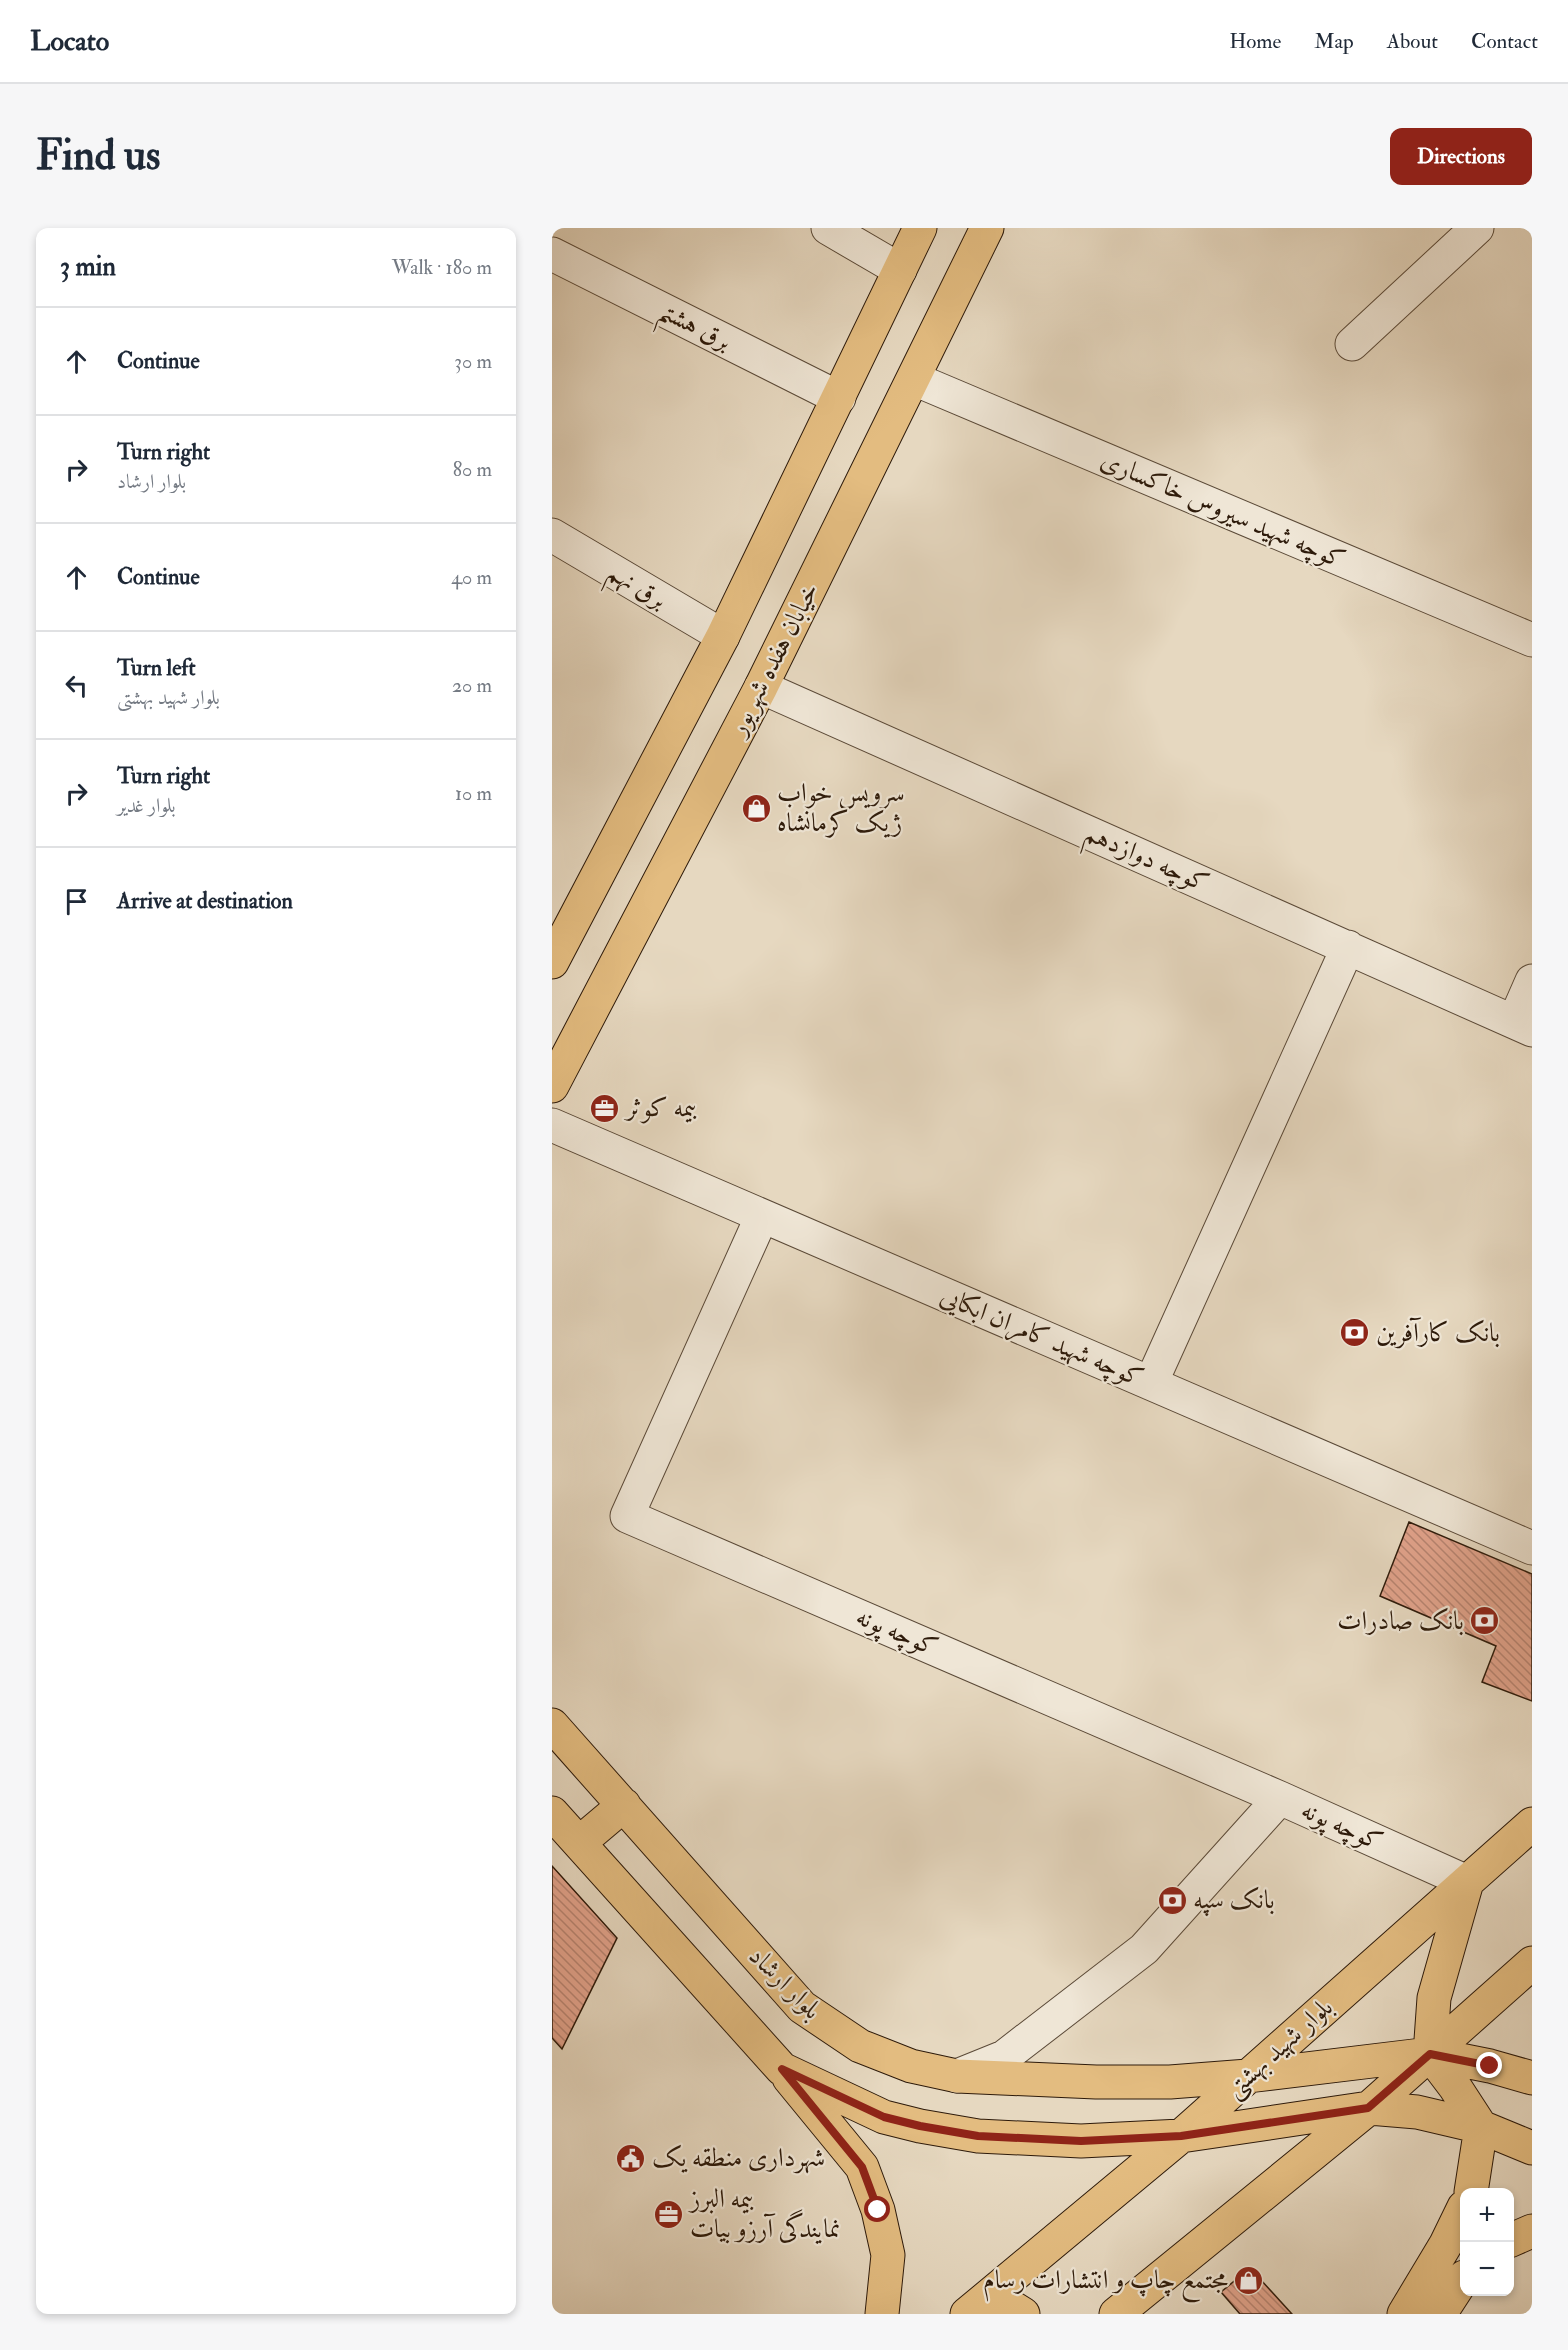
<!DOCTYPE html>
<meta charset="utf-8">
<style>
body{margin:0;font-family:"IM FELL Double Pica",Amiri,serif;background:#f6f6f7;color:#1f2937}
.controls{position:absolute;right:18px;bottom:18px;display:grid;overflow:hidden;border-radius:12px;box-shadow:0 3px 9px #0003}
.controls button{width:54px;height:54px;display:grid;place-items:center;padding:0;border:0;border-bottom:2px solid #e0e1e3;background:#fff;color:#1f2937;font:30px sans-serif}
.stop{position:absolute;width:18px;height:18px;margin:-14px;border:4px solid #8f2418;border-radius:50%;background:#fff}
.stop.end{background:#8f2418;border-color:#fff;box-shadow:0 2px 6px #0008}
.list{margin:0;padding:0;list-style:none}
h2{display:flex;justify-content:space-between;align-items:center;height:78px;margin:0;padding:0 24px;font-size:26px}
h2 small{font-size:20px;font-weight:400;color:#747a83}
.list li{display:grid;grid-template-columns:39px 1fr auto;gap:18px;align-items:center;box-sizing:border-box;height:108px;padding:0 24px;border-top:2px solid #e0e1e3}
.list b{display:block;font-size:22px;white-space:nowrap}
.list p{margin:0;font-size:20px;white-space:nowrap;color:#747a83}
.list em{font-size:20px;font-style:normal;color:#747a83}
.icon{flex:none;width:33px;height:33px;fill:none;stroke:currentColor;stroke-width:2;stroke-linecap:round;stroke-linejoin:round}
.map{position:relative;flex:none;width:980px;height:2086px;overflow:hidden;border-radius:12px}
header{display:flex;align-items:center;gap:36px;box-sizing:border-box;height:84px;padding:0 30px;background:#fff;border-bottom:2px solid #e0e1e3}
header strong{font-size:28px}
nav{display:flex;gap:33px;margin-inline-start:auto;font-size:21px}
.intro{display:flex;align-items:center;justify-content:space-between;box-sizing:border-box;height:144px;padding:0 36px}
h1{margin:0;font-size:42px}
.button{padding:15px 27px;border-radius:12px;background:#8f2418;color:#fff;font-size:21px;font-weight:700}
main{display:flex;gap:36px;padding:0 36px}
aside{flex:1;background:#fff;border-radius:12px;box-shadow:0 3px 9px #0003}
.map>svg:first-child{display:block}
</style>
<header>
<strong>Locato</strong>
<nav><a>Home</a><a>Map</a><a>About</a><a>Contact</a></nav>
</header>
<div class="intro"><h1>Find us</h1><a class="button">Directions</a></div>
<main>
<aside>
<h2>3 min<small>Walk · 180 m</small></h2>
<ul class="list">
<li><svg class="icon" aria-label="ahead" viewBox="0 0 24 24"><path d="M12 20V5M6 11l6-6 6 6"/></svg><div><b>Continue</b></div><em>30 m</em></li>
<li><svg class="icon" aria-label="right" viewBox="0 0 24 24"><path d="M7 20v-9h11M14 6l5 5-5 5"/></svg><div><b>Turn right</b><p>بلوار ارشاد</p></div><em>80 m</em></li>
<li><svg class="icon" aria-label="ahead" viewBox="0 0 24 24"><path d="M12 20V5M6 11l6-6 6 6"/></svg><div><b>Continue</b></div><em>40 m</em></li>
<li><svg class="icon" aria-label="left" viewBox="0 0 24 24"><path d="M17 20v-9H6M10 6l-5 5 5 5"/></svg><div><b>Turn left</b><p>بلوار شهید بهشتی</p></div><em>20 m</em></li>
<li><svg class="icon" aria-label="right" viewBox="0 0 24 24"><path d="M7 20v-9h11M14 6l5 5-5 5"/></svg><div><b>Turn right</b><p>بلوار غدیر</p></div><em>10 m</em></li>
<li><svg class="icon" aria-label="arrive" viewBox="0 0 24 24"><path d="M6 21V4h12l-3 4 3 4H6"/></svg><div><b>Arrive at destination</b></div></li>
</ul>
</aside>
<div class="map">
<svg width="980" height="2086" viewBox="0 0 980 2086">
<defs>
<pattern id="building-back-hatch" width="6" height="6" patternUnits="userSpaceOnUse" patternTransform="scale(1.5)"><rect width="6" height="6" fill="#e2a38c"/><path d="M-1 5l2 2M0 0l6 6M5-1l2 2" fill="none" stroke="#b88471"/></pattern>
</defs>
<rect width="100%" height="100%" fill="#e6d8c0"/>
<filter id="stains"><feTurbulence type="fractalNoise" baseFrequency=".00333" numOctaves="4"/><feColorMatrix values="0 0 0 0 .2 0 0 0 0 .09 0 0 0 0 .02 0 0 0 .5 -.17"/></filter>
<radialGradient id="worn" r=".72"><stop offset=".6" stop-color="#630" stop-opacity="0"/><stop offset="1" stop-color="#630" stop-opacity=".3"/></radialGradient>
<!-- building -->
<path fill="url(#building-back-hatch)" stroke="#2d1a0a" stroke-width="1.5" d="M857 1294 980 1346V1473L930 1454 944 1418 828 1368Z
M0 1638 65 1710 10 1821 0 1810Z
M698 2040 740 2086H688L669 2064Z"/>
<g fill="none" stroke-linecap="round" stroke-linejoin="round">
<defs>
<path id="minor" d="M276 0 348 42
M0 26 287 170
M800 116 925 0
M362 151 980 412
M0 307 171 408
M209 459 980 802
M962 794 980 753
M0 897 980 1320
M210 988 75 1288 728 1570 915 1654
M599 1155 796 719
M405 1848 452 1829 592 1721 728 1570"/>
<path id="major" d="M0 734 171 408 368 0
M0 858 209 459 435 0
M0 1497 250 1779 308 1818 359 1838 405 1848 544 1854H618L696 1848 878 1826 938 1838 980 1850
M0 1585 230 1841 332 1889 368 1898 426 1908 529 1913 629 1908 817 1880 865 1884 929 1899 980 1920
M27 1615 72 1577
M915 1654 882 1770 878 1826 903 1859 929 1899
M237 1850 310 1939 326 1982 336 2027 330 2086
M919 1964 929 1899
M957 2013 980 2003
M439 2066 471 2086
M415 2086 629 1908 980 1596
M564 2086 817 1880 980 1735
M852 2086 894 2016 912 1979
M888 2086 912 2049"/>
</defs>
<!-- minor casing -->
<use href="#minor" stroke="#5b4a38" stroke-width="35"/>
<!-- major casing -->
<use href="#major" stroke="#2d1a0a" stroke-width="35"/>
<!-- minor -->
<use href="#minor" stroke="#efe6d6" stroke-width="33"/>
<!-- major -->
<use href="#major" stroke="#e3bc80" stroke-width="33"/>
</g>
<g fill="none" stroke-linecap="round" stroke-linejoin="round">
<!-- route -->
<path stroke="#8f2418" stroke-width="8" d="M326 1982 310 1939 230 1841 332 1889 368 1898 426 1908 529 1913 629 1908 816 1880 878 1826 938 1838"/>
</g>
<!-- icons -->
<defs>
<symbol id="shop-disc" viewBox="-11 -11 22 22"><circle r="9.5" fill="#8f2418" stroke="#efe6d6"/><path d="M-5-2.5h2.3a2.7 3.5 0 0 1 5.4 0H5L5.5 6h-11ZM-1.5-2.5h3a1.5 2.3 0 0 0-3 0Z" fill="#fff"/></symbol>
<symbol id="office-disc" viewBox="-11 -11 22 22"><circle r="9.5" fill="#8f2418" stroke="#efe6d6"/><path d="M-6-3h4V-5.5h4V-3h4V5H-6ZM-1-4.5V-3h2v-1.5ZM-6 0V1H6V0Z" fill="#fff"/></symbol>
<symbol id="bank-disc" viewBox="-11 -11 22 22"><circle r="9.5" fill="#8f2418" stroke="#efe6d6"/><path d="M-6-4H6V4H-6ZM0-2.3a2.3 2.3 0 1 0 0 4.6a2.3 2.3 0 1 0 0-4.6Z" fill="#fff"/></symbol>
<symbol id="civic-disc" viewBox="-11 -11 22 22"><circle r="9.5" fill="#8f2418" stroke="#efe6d6"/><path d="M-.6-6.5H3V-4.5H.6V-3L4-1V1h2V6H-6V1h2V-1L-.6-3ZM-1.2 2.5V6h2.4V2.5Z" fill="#fff"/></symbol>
</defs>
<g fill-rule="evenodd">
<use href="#shop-disc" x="188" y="564" width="33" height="33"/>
<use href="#office-disc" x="36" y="864" width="33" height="33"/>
<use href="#bank-disc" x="786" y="1088" width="33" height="33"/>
<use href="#bank-disc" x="916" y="1376" width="33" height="33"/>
<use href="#bank-disc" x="604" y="1656" width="33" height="33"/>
<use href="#civic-disc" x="62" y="1914" width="33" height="33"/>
<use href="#office-disc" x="100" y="1970" width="33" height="33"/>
<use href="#shop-disc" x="680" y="2036" width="33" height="33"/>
</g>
<g text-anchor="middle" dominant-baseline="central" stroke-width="4.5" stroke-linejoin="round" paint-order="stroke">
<!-- street labels -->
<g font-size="26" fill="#2d1a0a" stroke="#efe6d6">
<text transform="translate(143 98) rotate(27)">برق هشتم</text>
<text transform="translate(671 282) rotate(23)">کوچه شهید سیروس خاکساری</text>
<text transform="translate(85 358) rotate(31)">برق نهم</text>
<text transform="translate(222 431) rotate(-63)">خیابان هفده شهریور</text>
<text transform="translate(595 630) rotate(24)">کوچه دوازدهم</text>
<text transform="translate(490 1109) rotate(23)">کوچه شهید کامران ابکایی</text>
<text transform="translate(345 1404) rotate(23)">کوچه پونه</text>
<text transform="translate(790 1598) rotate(24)">کوچه پونه</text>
<text transform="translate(233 1755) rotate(45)">بلوار ارشاد</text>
<text transform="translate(727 1820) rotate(-42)">بلوار شهید بهشتی</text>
</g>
<!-- poi labels -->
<g font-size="26" fill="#2d1a0a" stroke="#efe6d6" text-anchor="start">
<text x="225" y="565">سرویس خواب<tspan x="225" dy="30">ژیک کرمانشاه</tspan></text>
<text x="74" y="880">بیمه کوثر</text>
<text x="824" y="1105">بانک کارآفرین</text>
<text x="912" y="1393" text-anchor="end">بانک صادرات</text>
<text x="641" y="1672">بانک سپه</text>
<text x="100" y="1930">شهرداری منطقه یک</text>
<text x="138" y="1971">بیمه البرز<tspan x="138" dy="30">نمایندگی آرزو بیات</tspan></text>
<text x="676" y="2052" text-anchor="end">مجتمع چاپ و انتشارات رسام</text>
</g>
</g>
<rect width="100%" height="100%" filter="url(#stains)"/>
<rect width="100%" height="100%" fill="url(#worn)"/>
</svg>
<div class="controls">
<button>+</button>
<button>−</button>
</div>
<div class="stop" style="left:326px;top:1982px"></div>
<div class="stop end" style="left:938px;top:1838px"></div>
</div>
</main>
